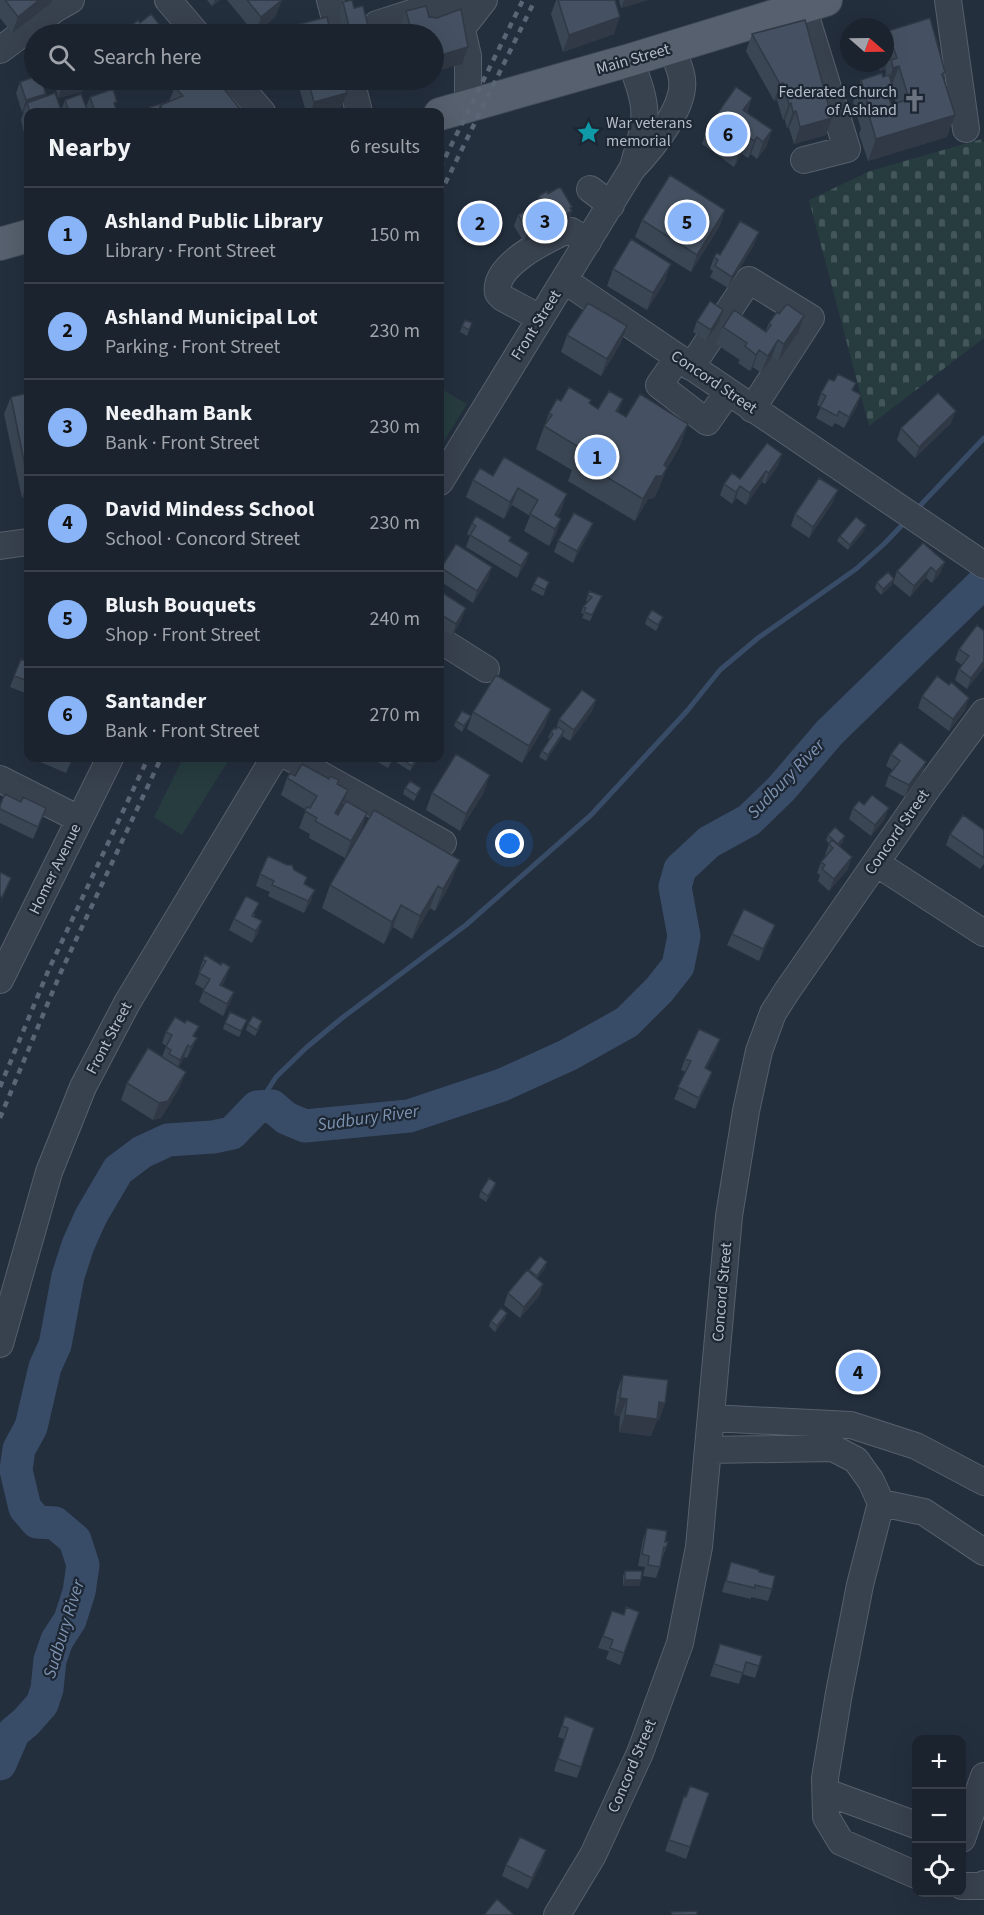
<!DOCTYPE html>
<meta charset="utf-8">
<style>
body{margin:0;font-family:"Source Sans 3",sans-serif;background:#282f3a;color:#f1f3f6}
.controls{position:absolute;right:18px;bottom:18px;display:grid;overflow:hidden;border-radius:12px;box-shadow:0 6px 24px #0002}
.controls button{width:54px;height:54px;display:grid;place-items:center;padding:0;border:0;border-bottom:2px solid #39404a;background:#1b232e;color:#f1f3f6;font:30px sans-serif}
.compass{position:absolute;left:840px;top:18px;width:54px;height:54px;border-radius:50%;background:#1b232e;box-shadow:0 6px 24px #0002;rotate:110deg}
.you{position:absolute;left:510px;top:844px;width:21px;height:21px;margin:-15px;border:4px solid #fff;border-radius:50%;background:#1a73e8;box-shadow:0 0 0 9px #1a73e833}
.badge{display:grid;place-items:center;width:39px;height:39px;border-radius:50%;background:#8ab4f8;color:#111;font-size:20px;font-weight:700}
.pin{position:absolute;translate:-50% -50%;border:3px solid #fff;box-shadow:0 2px 6px #0006}
.list{margin:0;padding:0;list-style:none}
h2{display:flex;justify-content:space-between;align-items:center;height:78px;margin:0;padding:0 24px;font-size:26px}
h2 small{font-size:20px;font-weight:400;color:#a0a4aa}
.list li{display:grid;grid-template-columns:39px 1fr auto;gap:18px;align-items:center;box-sizing:border-box;height:96px;padding:0 24px;border-top:2px solid #39404a}
.list b{display:block;font-size:22px;white-space:nowrap}
.list p{margin:0;font-size:20px;white-space:nowrap;color:#a0a4aa}
.list em{font-size:20px;font-style:normal;color:#a0a4aa}
.icon{flex:none;width:33px;height:33px;fill:none;stroke:currentColor;stroke-width:2;stroke-linecap:round;stroke-linejoin:round}
.map{position:relative;flex:none;width:984px;height:1915px;overflow:hidden}
.search{position:absolute;background:#1b232e;box-shadow:0 6px 24px #0002;left:24px;top:24px;width:420px;height:66px;display:flex;align-items:center;gap:15px;box-sizing:border-box;padding:0 21px;border-radius:33px;color:#a0a4aa;font-size:22px}
.panel{position:absolute;background:#1b232e;box-shadow:0 6px 24px #0002;left:24px;top:108px;width:420px;height:654px;border-radius:12px}
.map>svg:first-child{display:block}
</style>
<div class="map">
<svg width="984" height="1915" viewBox="0 0 984 1915">
<defs>
<pattern id="cemetery-stones" width="16" height="16" patternUnits="userSpaceOnUse" patternTransform="scale(1.5)"><rect width="16" height="16" fill="#263c3f"/><path d="M2 7V4a2 2 0 0 1 4 0v3zM10 15v-3a2 2 0 0 1 4 0v3z" fill="#435659"/></pattern>
</defs>
<rect width="100%" height="100%" fill="#242f3e"/>
<!-- green -->
<path fill="#263c3f" d="M440 388 467 404 443 443 440 446Z
M183 758H230L182 835 154 817Z"/>
<!-- cemetery -->
<path fill="url(#cemetery-stones)" d="M982 139 984 143V338L869 426 809 200 870 171Z"/>
<g fill="none" stroke-linecap="round" stroke-linejoin="round">
<!-- stream -->
<path stroke="#394c67" stroke-width="5" d="M915 511 984 438
M257 1107 276 1077 307 1047 342 1018 466 925 591 815 687 711 720 670 758 638 856 569 884 544 907 520"/>
<!-- river -->
<path stroke="#394c67" stroke-width="33" d="M0 1764 14 1732 26 1722 42 1704 47 1689 50 1660 57 1640 70 1620 79 1592 83 1565 75 1540 55 1523 37 1522 25 1508 16 1470 19 1449 31 1427 45 1367 55 1345 68 1276 78 1245 91 1216 118 1170 142 1152 168 1140 213 1137 232 1133 257 1107 272 1106 286 1118 305 1126 409 1116 502 1085 568 1055 627 1022 659 990 678 966 684 936 675 887 680 869 709 842 749 820 781 789 830 732 984 582"/>
<defs>
<path id="minor" d="M168 0 197 34
M330 0 339 34
M455 0 468 56V106
M948 0 966 129
M803 7 847 149 804 160
M377 24 452 0
M462 28 484 0
M0 50 55 9 71 0
M630 60C648 107 649 116 634 163
M234 80 262 112
M351 80 359 112
M590 189 611 205
M564 280 984 565
M540 318 503 298 498 293C493 266 544 241 565 231H571L588 242
M678 358 659 385 707 422 728 392
M691 367 749 280 811 318 752 409
M440 482 632 169C650 150 686 108 682 79 681 69 675 58 672 47
M0 546 28 542
M440 640 486 669
M291 758 443 843
M0 779 79 819
M876 863 984 933
M0 980 110 758
M0 1344 49 1172 83 1087 127 1003 274 758
M711 1418 851 1425 916 1446 984 1482
M708 1450 833 1448 856 1460 871 1481 881 1503 860 1585 839 1693 825 1778 826 1817 841 1842 916 1875
M881 1503 924 1512 984 1552
M826 1792 916 1825
M962 1839 984 1776
M962 1886H981L984 1884
M557 1915 593 1855 640 1753 680 1643 699 1547 729 1216 746 1111 759 1051 773 1013 787 991 927 789 984 712"/>
<path id="major" d="M440 114 630 60 826 0
M0 244 28 236"/>
</defs>
<!-- minor casing -->
<use href="#minor" stroke="#565f6c" stroke-width="28"/>
<!-- major casing -->
<use href="#major" stroke="#414a57" stroke-width="34"/>
<!-- minor -->
<use href="#minor" stroke="#38414e" stroke-width="26"/>
<!-- major -->
<use href="#major" stroke="#56606e" stroke-width="32"/>
<!-- rail -->
<path stroke="#5a6575" stroke-width="4.5" stroke-dasharray="6 6" stroke-linecap="butt" d="M440 168 523 0
M440 194 535 0
M0 1087 49 969 148 758
M0 1118 60 974 161 758"/>
</g>
<!-- wall -->
<path fill="#3b4654" fill-rule="evenodd" d="M0 0H52L51 3 12 33 0 18Z
M207 0H220L212 6Z
M227 0H282L275 17 255 34Z
M556 0H615L614 34 563 52 551 14Z
M619 0H648L621 8Z
M343 2 354 8 370 34H344L339 13Z
M406 11 429 17 437 18 462 64 434 34 401 30 400 28Z
M140 23 163 29 161 34H129L132 25Z
M292 26 331 34H289Z
M888 31 945 72 943 78 947 137 868 161 859 134 861 129 853 102 861 80 885 76 886 72 885 69 880 71 878 63H885V40ZM891 88 896 103 891 105 889 95Z
M752 34 832 118 826 135 794 144 789 128H787L785 120H783L777 100 774 101 746 51Z
M54 80H86L82 92 58 98Z
M297 80H343L340 110 332 112H306Z
M20 82 45 97 61 110 65 100 86 107 90 97 116 107 117 112H28V150L21 120 24 111 22 112 16 93Z
M175 87 241 112H148L150 107 169 101Z
M752 98 747 112 772 130 766 147 757 159 751 154 748 158 742 154 734 167 702 144 708 127Z
M548 194 571 209 572 211 568 223 539 239 537 235 524 242 514 226 518 215 529 208 531 204 537 201 539 196Z
M725 210 719 227 691 272 635 237 642 220Z
M755 243 728 288 710 277 713 271 710 269 714 257Z
M613 269 665 281 647 310 607 286Z
M697 321 719 322 706 341 693 332Z
M472 323 467 336 460 332 462 326Z
M769 323 798 333 778 361 772 357 761 373 753 367 750 371 738 363 740 360 716 344 723 327 765 332Z
M567 335 621 343 601 376 561 352Z
M853 390 861 395 857 406 844 428 835 423 832 427 816 418 821 407 817 405 821 393Z
M28 393V497L22 498 4 414 11 397Z
M623 399 618 412 626 417 688 424 680 446 666 470 658 490 654 498 648 499 635 521 568 481 572 470 536 449 549 413 561 401 590 404 598 409Z
M951 423 915 458 897 440 901 428Z
M782 454 778 466 765 484 762 482 746 505 736 498 732 504 720 495 724 484 740 479Z
M493 476 561 511 557 516 561 519 555 536 549 546 524 531 530 516 512 505 504 519 466 497 473 480Z
M833 502 809 538 791 526 795 514Z
M472 523 510 541 529 553 525 564 517 578 466 547 470 536 467 534Z
M593 523 588 535 573 563 554 552 558 541Z
M864 531 848 550 837 541 840 536Z
M945 562 940 573 932 583 926 578 910 597 893 583 897 571Z
M441 568 488 579 473 603 440 581V571Z
M28 573V597L26 580Z
M549 582 543 596 531 590 534 584Z
M877 582 892 585 881 595 875 588Z
M440 591 462 619 452 636 440 628Z
M589 591 602 596 590 621 582 618 584 614 581 613 583 607 588 602 586 601Z
M663 617 656 631 645 624 647 618Z
M959 649 984 667 967 689 955 680 959 669 962 665 955 660Z
M21 659 28 662V694L10 687Z
M949 685 965 710 949 731 918 708 922 696Z
M596 700 592 711 570 741 562 736 546 761 539 757 542 751 550 739 548 738 551 732 556 729 559 719Z
M473 712 545 726 522 763 467 729Z
M456 721 468 722 462 732 454 726Z
M28 748V756L26 755Z
M891 754 922 773 905 797 885 786 889 775 893 770 886 766Z
M31 758H73L66 773Z
M371 758H394L388 768Z
M398 758H419L410 771 396 762Z
M295 776 339 780 337 784 342 807 337 815 367 813 361 830 345 858 309 838 310 834 299 828 306 810 281 795 287 778Z
M405 788H421L414 801 403 794Z
M484 792 460 831 426 810 432 793Z
M0 805 42 819 33 839 0 823Z
M853 808 884 820 871 836 849 819Z
M984 830V864L980 869 946 845 950 834Z
M828 835 843 842 839 847 848 869 829 891 818 881 820 875 817 873 821 862 826 856 825 855 829 844 826 840Z
M294 870 304 884 311 901 304 913 268 896 270 892 256 886 260 874Z
M451 882 435 911 430 908 412 939 393 927 384 944 322 908 330 885Z
M255 914 254 917 258 933 252 943 229 930 234 919Z
M732 934 771 936 759 961 727 945Z
M203 960 226 978 222 986 234 992 230 1003 223 1016 199 1002 204 989 195 984 200 972 199 971Z
M225 1023 244 1026 239 1037 223 1029Z
M248 1024 260 1027 255 1036 246 1030Z
M166 1032 197 1038 192 1049 187 1058 184 1057 179 1067 186 1072 179 1088 161 1118 153 1120 121 1100 127 1083 162 1057 166 1046 162 1043Z
M720 1039 716 1050 706 1069 712 1072 708 1083 695 1109 674 1099 686 1072 681 1070 685 1059Z
M494 1189 486 1202 479 1197 481 1191Z
M545 1268 537 1279 543 1284 539 1296 520 1318 504 1305 508 1293 529 1270Z
M507 1313 505 1319 495 1332 489 1326 491 1321Z
M623 1375 665 1403 659 1420H657L651 1436 619 1432 620 1416 614 1415 617 1392Z
M647 1528 665 1542 666 1548 662 1559 660 1567 656 1578 643 1576 645 1567 638 1566 643 1539Z
M731 1562 759 1572 772 1589 768 1601 751 1597V1599L722 1592Z
M625 1571 641 1580 639 1586H623V1576Z
M612 1611 624 1615 639 1612 620 1665 606 1659 609 1651 598 1648Z
M720 1644 759 1666 755 1678 742 1674 739 1684 710 1676Z
M565 1716 581 1767 577 1778 554 1771 564 1739 558 1737Z
M709 1793 686 1859 665 1851 684 1796 686 1797Z
M542 1862 528 1889 502 1876 506 1865Z"/>
<!-- shaded-wall -->
<path fill="#303945" d="M39 0H52L51 3 12 33 18 17Z
M215 0H220L212 6Z
M282 0 275 17 255 34 261 17Z
M624 0H648L621 8Z
M620 17 614 34 563 52 569 35Z
M468 47 462 64 434 72V57Z
M893 47 885 69 880 71 883 63H885V58L889 48Z
M899 66 892 85 884 108 885 90 893 68Z
M86 80 82 92 58 98 62 86Z
M359 80H374V81L357 85Z
M783 83 777 100 774 101 780 84Z
M347 93 340 110 332 112H311L314 102Z
M46 94 42 105 27 103 24 111 22 112 26 100Z
M752 98 745 115 743 110Z
M791 103 785 120H783L789 104Z
M796 111 789 128H787L793 112Z
M955 115 947 137 868 161 876 139Z
M832 118 826 135 794 144 800 127Z
M772 130 766 147 757 159 763 142Z
M749 137 742 154 734 167 740 150Z
M757 137 751 154 748 158 754 141Z
M572 207 570 213 572 211 568 223 539 239 544 228Z
M725 210 719 227 691 272 697 255Z
M541 223 537 235 524 242 528 231Z
M759 232 755 243 728 288 732 277Z
M671 264 665 281 647 310 653 293Z
M723 310 719 322 706 341 711 330Z
M804 316 798 333 778 361 784 344Z
M627 326 621 343 601 376 607 359Z
M778 340 772 357 761 373 768 356Z
M759 350 753 367 750 371 756 355Z
M861 395 857 406 844 428 849 417Z
M623 399 615 421 616 411Z
M956 411 951 423 915 458 919 447Z
M688 424 680 446 666 470 658 490 654 498 648 499 635 521 643 499Z
M782 454 778 466 765 484 769 473Z
M766 471 762 482 746 505 750 493Z
M28 481V497L22 498Z
M740 486 736 498 732 504 736 492Z
M518 488 512 505 504 519 510 502Z
M838 490 833 502 809 538 813 527Z
M567 494 561 511 552 527 555 515Z
M561 519 555 536 549 546 555 529Z
M593 523 588 535 573 563 577 551Z
M866 525 864 531 848 550 850 545Z
M529 553 525 564 517 578 521 566Z
M945 562 940 573 932 583 936 572Z
M492 567 488 579 473 603 477 591Z
M931 567 926 578 910 597 914 586Z
M894 579 892 585 881 595 883 589Z
M466 608 462 619 452 636 456 624Z
M984 661V667L967 689 971 678Z
M969 698 965 710 949 731 953 719Z
M596 700 592 711 570 741 574 730Z
M551 709 545 726 522 763 529 746Z
M471 716 468 722 462 732 464 726Z
M564 731 562 737 546 761 548 755Z
M392 758H394L388 768Z
M417 758H419L418 759 410 771 412 766Z
M926 762 922 773 905 797 909 785Z
M490 775 484 792 460 831 466 814Z
M348 790 342 807 328 830 335 813Z
M889 808 884 820 871 836 875 825Z
M367 813 361 830 345 858 351 841Z
M845 836 843 842 836 850 838 844Z
M852 857 848 869 829 891 834 879Z
M460 860 451 882 435 911 443 889Z
M11 878 7 889 0 904 2 897Z
M438 886 430 908 412 939 420 916Z
M315 890 311 901 304 913 308 901Z
M401 905 393 927 384 944 392 922Z
M262 921 258 933 252 943 256 931Z
M775 925 771 936 759 961 763 949Z
M230 967 226 978 216 996 220 985Z
M234 992 230 1003 223 1016 227 1004Z
M197 1038 192 1049 187 1058 191 1047Z
M720 1039 716 1050 701 1080 705 1068Z
M188 1045 184 1057 176 1072 180 1060Z
M186 1072 179 1088 161 1118 153 1120 159 1103Z
M712 1072 708 1083 695 1109 699 1098Z
M496 1183 494 1189 486 1202 488 1196Z
M547 1262 545 1268 535 1282 537 1276Z
M543 1284 539 1296 520 1318 524 1307Z
M507 1313 505 1319 495 1332 497 1326Z
M620 1398 627 1399 620 1416 614 1415Z
M659 1402 665 1403 659 1420H657L651 1436 619 1432 625 1415Z
M625 1580H641L639 1586H623Z
M546 1850 542 1862 528 1889 532 1878Z"/>
<!-- building -->
<path fill="#455162" stroke="#303945" stroke-width="1.5" d="M5 0H39L18 17Z
M247 0H282L261 17Z
M352 0 354 8 363 6 370 34H351L343 2Z
M558 0H615L620 17 569 35Z
M426 6 429 17 437 18 461 9 468 47 434 57V34H387L410 26 406 11Z
M151 14 163 29 156 34H139L132 25 138 20 140 23Z
M327 17 331 34H294L292 26Z
M930 18 945 72 942 74 955 115 876 139 868 112 870 111 861 80 882 73 883 77 889 75 892 85 886 87 891 105 909 99 899 66 893 68 891 60 897 58 893 47 889 48 886 40 891 39 888 31Z
M805 20 832 118 800 127 796 111 793 112 791 103 789 104 783 83 780 84 752 34Z
M34 77V80H41L46 94 26 100 20 82Z
M60 80H86L62 86Z
M183 80H217L240 109 241 112H162L161 105 183 96 175 87Z
M308 80H343L347 93 314 102Z
M736 87 752 98 743 110 772 130 763 142 757 137 754 141 749 137 740 150 708 127Z
M113 89 117 102 114 103 117 112H95L90 97Z
M55 93 62 112H30L27 103Z
M81 94 88 112H69L65 100Z
M161 104 158 112H151L150 107Z
M670 175 725 210 697 255 642 220Z
M558 188H561L572 207 570 208 572 211 544 228 541 223 528 231 518 215 532 207 531 204 541 199 539 196 547 191 548 194Z
M740 221 759 232 732 277 715 266 718 260 714 257 717 253 720 255Z
M631 239 671 264 653 293 613 269Z
M710 301 723 310 711 330 697 321Z
M588 303 627 326 607 359 567 335Z
M787 304 804 316 784 344 778 340 768 356 759 350 756 355 745 346 747 343 723 327 734 310 766 332 771 325 769 323 777 312 779 314Z
M465 320 472 323 469 330 462 326Z
M838 374 856 383 852 390 861 395 849 417 839 411 837 416 820 407 826 396 821 393 829 379 834 381Z
M569 387 591 400 589 403 598 409 609 391 623 399 616 411 626 417 640 394 688 424 664 465 667 468 662 476H656L643 499 577 459 582 449 544 426 552 415 549 413 557 399 561 401Z
M28 393V481L11 397Z
M938 393 956 411 919 447 901 428Z
M767 443 782 454 769 473 766 471 750 493 740 486 736 492 724 484 732 473 740 479Z
M504 457 567 494 555 515 561 519 555 529 530 514 538 500 518 488 510 502 473 480 480 468 493 476Z
M819 478 838 490 813 527 795 514Z
M574 513 593 523 577 551 558 541Z
M476 516 511 537 509 541 529 553 521 566 470 535 476 526 472 523Z
M856 517 866 525 850 545 840 536Z
M923 543 945 562 936 572 931 567 914 586 897 571Z
M456 544 492 567 477 591 441 568Z
M888 572 894 579 883 589 877 582Z
M538 576 549 582 545 590 534 584Z
M440 591 466 608 456 624 440 614Z
M589 591 602 596 592 615 584 612 586 608 583 607 592 597 588 595Z
M652 610 663 617 658 625 647 618Z
M977 625 984 631V661L971 678 959 669 969 656 959 649Z
M21 659 28 662V681L14 676Z
M496 675 551 709 529 746 473 712Z
M937 676 949 685 951 682 969 698 953 719 922 696Z
M582 690 596 700 574 730 559 719Z
M462 711 471 716 464 726 456 721Z
M558 727 564 731 548 755 542 751 553 734 551 732 554 728 556 729Z
M900 742 926 762 909 785 889 775 900 761 891 754Z
M456 754 490 775 466 814 432 793Z
M61 758H72L70 762Z
M400 758H417L412 766Z
M302 764 329 779 330 776 339 780 337 784 348 790 335 813 338 815 346 801 367 813 351 841 315 821 317 818 305 811 307 807 310 808 317 796 287 778 290 773 295 776Z
M410 781 421 788 416 795 405 788Z
M5 794 21 802 23 797 46 808 38 827 0 809V805Z
M872 795 889 808 875 825 853 808 859 801 864 805Z
M374 810 460 860 443 889 438 886 420 916 401 905 392 922 330 885Z
M963 815 984 830V858L950 834Z
M835 827 845 836 838 844 828 835Z
M832 840 852 857 834 879 822 869 825 865 821 862 833 848 829 844Z
M268 856 287 865H292L294 870 307 877 304 884 315 890 308 901 272 885 274 881 260 874Z
M0 872 11 878 2 897 0 896Z
M246 896 259 903 252 916 262 921 256 931 234 919Z
M744 909 775 925 763 949 732 934Z
M205 955 221 965 222 962 230 967 220 985 234 992 227 1004 203 991 210 979 199 973 206 961 203 960Z
M230 1012 247 1020 241 1031 225 1023Z
M253 1016 262 1021 257 1030 248 1024Z
M175 1017 185 1023 187 1020 199 1026 193 1036 197 1038 191 1047 188 1045 180 1060 169 1054 171 1050 166 1047 172 1035 166 1032Z
M699 1029 720 1039 705 1068 712 1072 699 1098 678 1087 691 1061 685 1059Z
M148 1048 186 1072 168 1101 159 1103 127 1083Z
M489 1178 496 1183 488 1196 481 1191Z
M540 1256 547 1262 537 1276 529 1270Z
M527 1270 543 1284 524 1307 508 1293Z
M501 1308 507 1313 497 1326 491 1321Z
M623 1375 668 1380 665 1403 659 1402 657 1419 625 1415 627 1399 620 1398Z
M647 1528 667 1531 665 1542H668L666 1548 664 1547 660 1567 648 1565 649 1556 642 1554Z
M731 1562 759 1570V1572L775 1576 772 1589 755 1585V1588L726 1581Z
M625 1571H642L641 1580H625Z
M626 1607 639 1612 624 1653 610 1648 613 1640 603 1636 612 1611 624 1615Z
M720 1644 762 1656 759 1666 746 1662 743 1673 714 1664Z
M565 1716 594 1728 581 1767 558 1759 568 1728 562 1726Z
M690 1786 709 1793 690 1847 669 1840 684 1796 686 1797Z
M520 1837 546 1850 532 1878 506 1865Z
M497 1899 513 1914 512 1915H484Z
M697 1911V1915H672L671 1912Z"/>
<!-- icons -->
<defs>
<symbol id="church-bare" viewBox="-9 -9 18 18"><path d="M-1.2-6h2.4v3.5h3.3v2.4h-3.3V6h-2.4V-.1h-3.3v-2.4h3.3Z" fill="#6b7280" stroke="#1d2633" stroke-width="2.5" paint-order="stroke"/></symbol>
<symbol id="sight-bare" viewBox="-9 -9 18 18"><path d="M0-6L1.8-2.2L6-1.7L2.9 1.2L3.7 5.4L0 3.3L-3.7 5.4L-2.9 1.2L-6-1.7L-1.8-2.2Z" fill="#0f9aa8" stroke="#1d2633" stroke-width="2.5" paint-order="stroke"/></symbol>
</defs>
<g fill-rule="evenodd">
<use href="#church-bare" x="898" y="84" width="33" height="33"/>
<use href="#sight-bare" x="572" y="116" width="33" height="33"/>
</g>
<g text-anchor="middle" dominant-baseline="central" stroke-width="4.5" stroke-linejoin="round" paint-order="stroke">
<!-- street labels -->
<g font-size="16" fill="#b4bcc9" stroke="#1d2633">
<text transform="translate(633 59) rotate(-16)">Main Street</text>
<text transform="translate(536 325) rotate(-58)">Front Street</text>
<text transform="translate(714 382) rotate(34)">Concord Street</text>
<text transform="translate(897 832) rotate(-55)">Concord Street</text>
<text transform="translate(55 869) rotate(-64)">Homer Avenue</text>
<text transform="translate(109 1038) rotate(-62)">Front Street</text>
<text transform="translate(722 1292) rotate(-85)">Concord Street</text>
<text transform="translate(632 1766) rotate(-67)">Concord Street</text>
</g>
<!-- poi labels -->
<g font-size="16" fill="#b4bcc9" stroke="#1d2633" text-anchor="end">
<text x="897" y="92">Federated Church<tspan x="897" dy="18">of Ashland</tspan></text>
<text x="606" y="123" text-anchor="start">War veterans<tspan x="606" dy="18">memorial</tspan></text>
</g>
<!-- water labels -->
<g font-size="18" font-style="italic" fill="#7c92b1" stroke="#1d2633">
<text transform="translate(786 779) rotate(-46)">Sudbury River</text>
<text transform="translate(368 1118) rotate(-8)">Sudbury River</text>
<text transform="translate(64 1629) rotate(-73)">Sudbury River</text>
</g>
</g>
</svg>
<div class="controls">
<button>+</button>
<button>−</button>
<button><svg class="icon" aria-label="locate" viewBox="0 0 24 24"><circle cx="12" cy="12" r="6"/><path d="M12 2v4M12 18v4M2 12h4M18 12h4"/></svg></button>
</div>
<svg class="compass" viewBox="-18 -18 36 36"><path d="M0-13l5 13h-10z" fill="#e53935"/><path d="M0 13l5-13h-10z" fill="#a0a4aa"/></svg>
<div class="you"></div>
<div class="pin badge" style="left:597px;top:457px">1</div>
<div class="pin badge" style="left:480px;top:223px">2</div>
<div class="pin badge" style="left:545px;top:221px">3</div>
<div class="pin badge" style="left:858px;top:1372px">4</div>
<div class="pin badge" style="left:687px;top:222px">5</div>
<div class="pin badge" style="left:728px;top:134px">6</div>
<div class="search"><svg class="icon" aria-label="search" viewBox="0 0 24 24"><circle cx="10" cy="10" r="6"/><path d="M15 15l6 6"/></svg>Search here</div>
<section class="panel">
<h2>Nearby<small>6 results</small></h2>
<ul class="list">
<li><span class="badge">1</span><div><b>Ashland Public Library</b><p>Library · Front Street</p></div><em>150 m</em></li>
<li><span class="badge">2</span><div><b>Ashland Municipal Lot</b><p>Parking · Front Street</p></div><em>230 m</em></li>
<li><span class="badge">3</span><div><b>Needham Bank</b><p>Bank · Front Street</p></div><em>230 m</em></li>
<li><span class="badge">4</span><div><b>David Mindess School</b><p>School · Concord Street</p></div><em>230 m</em></li>
<li><span class="badge">5</span><div><b>Blush Bouquets</b><p>Shop · Front Street</p></div><em>240 m</em></li>
<li><span class="badge">6</span><div><b>Santander</b><p>Bank · Front Street</p></div><em>270 m</em></li>
</ul>
</section>
</div>
